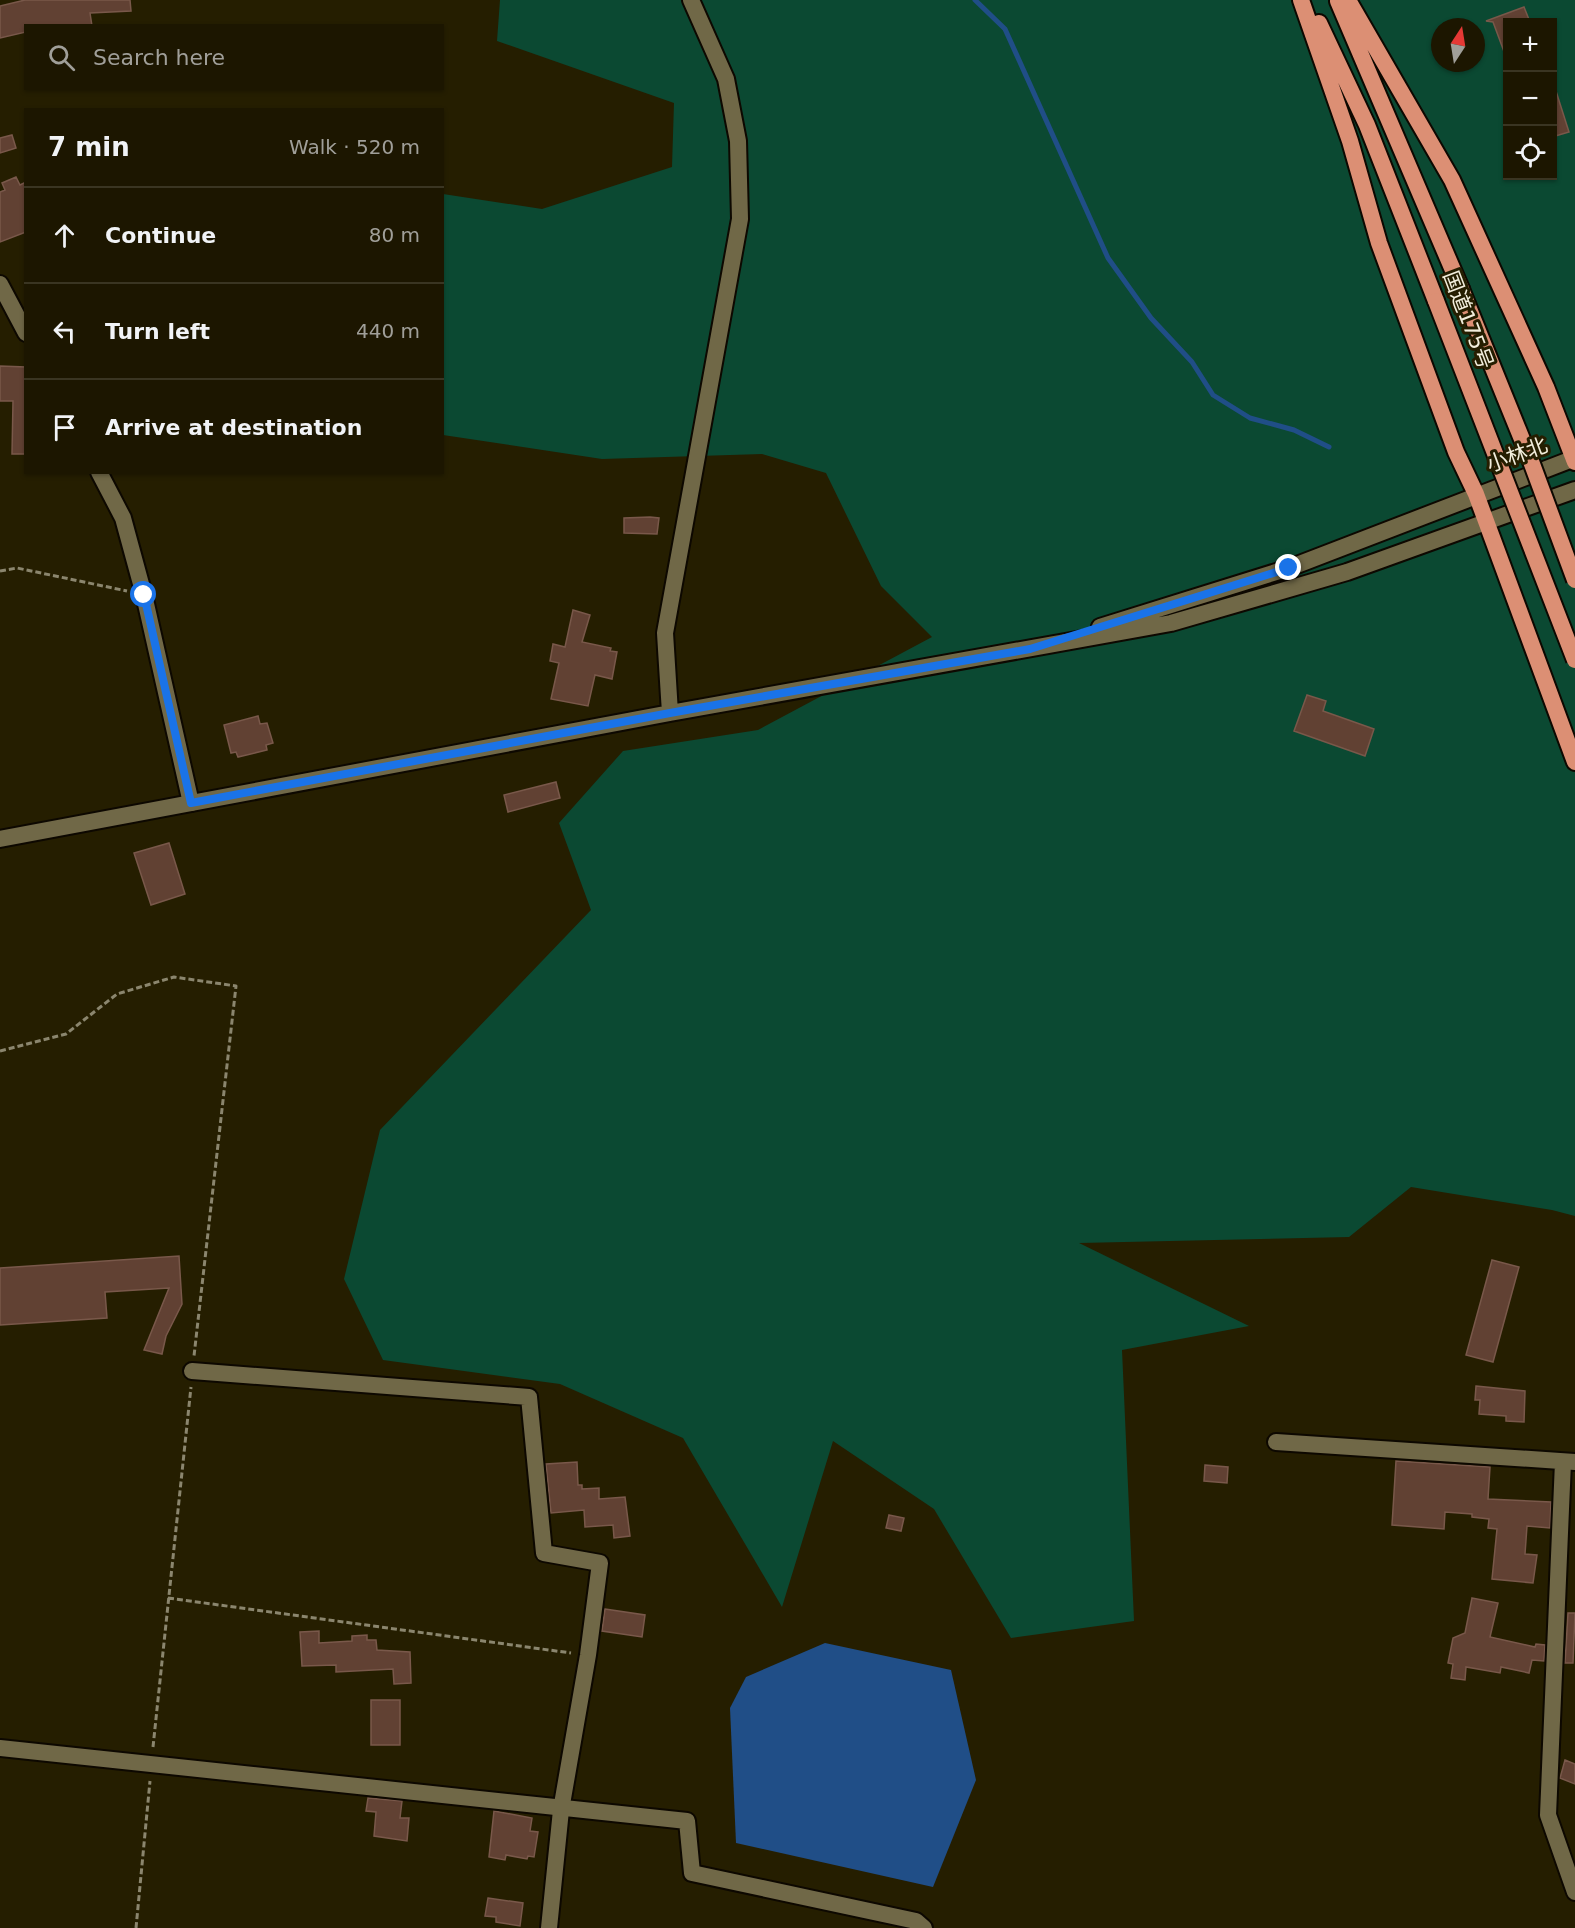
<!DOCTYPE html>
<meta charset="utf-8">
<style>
body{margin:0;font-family:"DejaVu Sans","Noto Sans JP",sans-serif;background:#29230f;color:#f1f3f6}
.controls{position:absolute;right:18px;top:18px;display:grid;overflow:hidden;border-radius:0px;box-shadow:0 2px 4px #0004}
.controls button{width:54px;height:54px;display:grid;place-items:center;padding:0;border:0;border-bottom:2px solid #3a3522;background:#1c1600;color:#f1f3f6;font:30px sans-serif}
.compass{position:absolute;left:1431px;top:18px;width:54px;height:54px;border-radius:50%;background:#1c1600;box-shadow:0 2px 4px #0004;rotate:12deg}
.stop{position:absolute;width:18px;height:18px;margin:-14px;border:4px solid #1a73e8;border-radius:50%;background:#fff}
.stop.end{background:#1a73e8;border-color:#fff;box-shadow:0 2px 6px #0008}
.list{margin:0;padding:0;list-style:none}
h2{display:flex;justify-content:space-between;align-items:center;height:78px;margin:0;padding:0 24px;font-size:26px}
h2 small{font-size:20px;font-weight:400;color:#a09f99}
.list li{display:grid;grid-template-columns:39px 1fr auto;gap:18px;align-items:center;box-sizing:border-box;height:96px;padding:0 24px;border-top:2px solid #3a3522}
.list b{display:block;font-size:22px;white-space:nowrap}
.list em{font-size:20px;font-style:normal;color:#a09f99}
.icon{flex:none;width:33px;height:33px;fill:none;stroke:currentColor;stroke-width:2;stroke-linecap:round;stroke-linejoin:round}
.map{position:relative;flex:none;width:1575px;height:1928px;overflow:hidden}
.search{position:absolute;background:#1c1600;box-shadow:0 2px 4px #0004;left:24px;top:24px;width:420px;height:66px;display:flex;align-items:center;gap:15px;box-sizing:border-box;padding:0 21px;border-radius:0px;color:#a09f99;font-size:22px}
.panel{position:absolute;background:#1c1600;box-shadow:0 2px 4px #0004;left:24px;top:108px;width:420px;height:366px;border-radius:0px}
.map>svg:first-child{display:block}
</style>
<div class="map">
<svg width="1575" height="1928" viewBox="0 0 1575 1928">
<rect width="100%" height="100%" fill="#251e00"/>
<!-- green -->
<path fill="#0b4932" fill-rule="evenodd" d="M500 0H1575V1216L1552 1210 1411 1187 1349 1237 1079 1243 1249 1326 1122 1350 1134 1621 1011 1638 934 1509 833 1441 782 1607 683 1438 560 1384 383 1360 344 1279 380 1130 591 910 559 823 623 751 758 730 932 637 881 586 826 473 762 454 602 459 443 435V194L542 209 672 167 674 103 497 41ZM1508 22H1552V176H1508ZM1440 27H1476V63H1440Z"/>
<!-- water -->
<path fill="#204e87" d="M825 1643 951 1670 976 1780 933 1887 736 1843 730 1708 746 1677Z"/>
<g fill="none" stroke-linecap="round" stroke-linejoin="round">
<!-- stream -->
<path stroke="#204e87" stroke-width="5" d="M975 0 1005 29 1108 258 1151 318 1192 362 1213 395 1250 418 1294 430 1329 447"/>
</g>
<!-- building -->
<path fill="#614133" stroke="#79584a" stroke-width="1.5" d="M25 0H130L131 11 90 13 92 26H26V32L0 38V6Z
M1524 7 1530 22H1508L1506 57 1493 22 1486 21Z
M1555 88 1569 132 1552 137V89Z
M12 135 16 148 0 153V138Z
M16 177 20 185 26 182V232L0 242V192L5 190 2 183Z
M0 366 26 367V454H12L13 401H0Z
M650 517 659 518 657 534 624 533V518Z
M573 610 590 615 582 642 611 648 610 651 617 652 612 679 595 675 588 706 551 699 559 663 550 661 553 644 565 647Z
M1307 695 1326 701 1323 711 1374 729 1365 756 1294 731Z
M258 716 260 724 267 723 273 743 266 745 267 750 238 757 236 752 231 753 224 725Z
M556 782 560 798 508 812 504 795Z
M169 843 185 894 151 905 134 853Z
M179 1256 182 1304 166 1336 162 1354 144 1350 169 1288 105 1292 107 1318 0 1325V1268Z
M1492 1260 1519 1267 1493 1362 1466 1355Z
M1476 1386 1525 1391 1524 1422 1506 1421V1416L1479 1414 1480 1400H1475Z
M1396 1461 1490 1467 1488 1499 1551 1502 1550 1528 1527 1526 1525 1554 1537 1555 1533 1583 1492 1579 1497 1529 1488 1528 1489 1519 1472 1517V1514L1445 1512 1444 1529 1392 1525Z
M577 1462 578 1485H582V1489L599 1488V1499L625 1497 630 1536 614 1538 613 1525 585 1527 584 1510 551 1513 546 1464Z
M1205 1465 1228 1467 1227 1483 1204 1481Z
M889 1515 904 1518 901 1531 886 1528Z
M1472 1598 1498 1603 1490 1637 1535 1647 1536 1644 1545 1645 1544 1661 1532 1660 1529 1673 1501 1667 1500 1673 1466 1667 1465 1680 1451 1678 1453 1664 1448 1663 1453 1638 1465 1633Z
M605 1609 645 1615 642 1637 602 1631Z
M1568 1613H1575L1573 1663H1565Z
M319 1631V1643L352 1641V1636L367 1635V1640H376L377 1650 410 1652 411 1683 394 1684 393 1669 336 1672V1665L302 1666 300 1632Z
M371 1700H400V1745H371Z
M1565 1760 1575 1764V1784L1560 1778Z
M368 1798 402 1801 400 1818H409L407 1841 374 1836 376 1812 366 1811Z
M494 1811 532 1818 530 1831 538 1832 534 1857 528 1856 527 1859 506 1855 505 1860 489 1857Z
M488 1898 523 1903 520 1926 496 1922V1917L485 1916Z"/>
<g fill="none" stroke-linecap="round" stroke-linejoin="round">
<defs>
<path id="minor" d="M0 284 26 333
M99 472 123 518 144 595 191 803
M192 1371 529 1397 544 1553 600 1563 588 1655 561 1810 549 1928
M1276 1442 1575 1462
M1563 1462 1548 1815 1575 1892
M0 1748 687 1821 692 1873 916 1921 924 1928"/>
<path id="tertiary" d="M1100 627 1289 568 1575 458
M670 713 665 633 740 219 738 141 726 79 691 0
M0 839 670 713 1171 623 1347 572 1575 490"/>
<path id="trunk" d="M1301 0 1350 141 1379 243 1456 452 1476 494 1575 762
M1348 0 1452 180 1546 387 1575 462
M1338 1 1461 289
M1319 23 1367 125 1436 301"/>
</defs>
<!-- minor casing -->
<use href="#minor" stroke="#0d0800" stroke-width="20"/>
<!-- tertiary casing -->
<use href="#tertiary" stroke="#0d0800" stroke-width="20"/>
<!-- trunk casing -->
<use href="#trunk" stroke="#0d0800" stroke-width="20"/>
<!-- path -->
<path stroke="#8b866e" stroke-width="3" stroke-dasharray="6 3" stroke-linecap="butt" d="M0 571 17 568 127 591
M0 1051 66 1034 117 994 174 977 236 986 194 1356
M168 1598 571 1653
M153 1747 191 1387
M136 1928 150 1781"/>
<!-- minor -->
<use href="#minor" stroke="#706847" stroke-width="16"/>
<!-- tertiary -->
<use href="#tertiary" stroke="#706847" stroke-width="16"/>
<!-- trunk -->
<use href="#trunk" stroke="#dc8f74" stroke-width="16"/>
<defs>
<path id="trunk-bridge" d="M1461 289 1532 464 1575 580
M1436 301 1575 660"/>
</defs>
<!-- trunk-bridge casing -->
<use href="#trunk-bridge" stroke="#0d0800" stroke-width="20" stroke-linecap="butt"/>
<!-- trunk-bridge -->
<use href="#trunk-bridge" stroke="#dc8f74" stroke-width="16"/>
</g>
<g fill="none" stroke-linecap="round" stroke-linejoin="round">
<!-- route -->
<path stroke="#1a73e8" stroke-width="8" d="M144 595 191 803 670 713 1030 649 1289 568"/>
</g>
<g text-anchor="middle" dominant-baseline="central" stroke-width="6" stroke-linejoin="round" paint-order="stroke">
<!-- street labels -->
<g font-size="21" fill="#f2eedc" stroke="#251e00">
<text transform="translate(1468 320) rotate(69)">国道175号</text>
<text transform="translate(1517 455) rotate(-20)">小林北</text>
</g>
</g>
</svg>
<div class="controls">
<button>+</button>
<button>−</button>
<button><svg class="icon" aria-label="locate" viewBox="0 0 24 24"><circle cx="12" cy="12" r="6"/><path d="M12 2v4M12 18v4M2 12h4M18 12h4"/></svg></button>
</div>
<svg class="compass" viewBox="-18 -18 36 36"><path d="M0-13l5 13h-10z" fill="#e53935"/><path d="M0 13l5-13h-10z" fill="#a09f99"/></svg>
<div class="stop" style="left:144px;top:595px"></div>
<div class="stop end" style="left:1289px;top:568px"></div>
<div class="search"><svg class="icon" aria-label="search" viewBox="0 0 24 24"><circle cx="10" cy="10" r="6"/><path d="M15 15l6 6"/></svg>Search here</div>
<section class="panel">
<h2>7 min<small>Walk · 520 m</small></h2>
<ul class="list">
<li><svg class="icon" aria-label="ahead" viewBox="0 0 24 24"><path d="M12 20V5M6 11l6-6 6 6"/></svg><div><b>Continue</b></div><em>80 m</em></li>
<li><svg class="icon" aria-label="left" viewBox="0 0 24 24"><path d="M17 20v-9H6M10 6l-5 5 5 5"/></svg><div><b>Turn left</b></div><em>440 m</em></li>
<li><svg class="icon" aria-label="arrive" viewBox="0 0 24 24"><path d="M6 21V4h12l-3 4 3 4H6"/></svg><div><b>Arrive at destination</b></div></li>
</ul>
</section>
</div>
